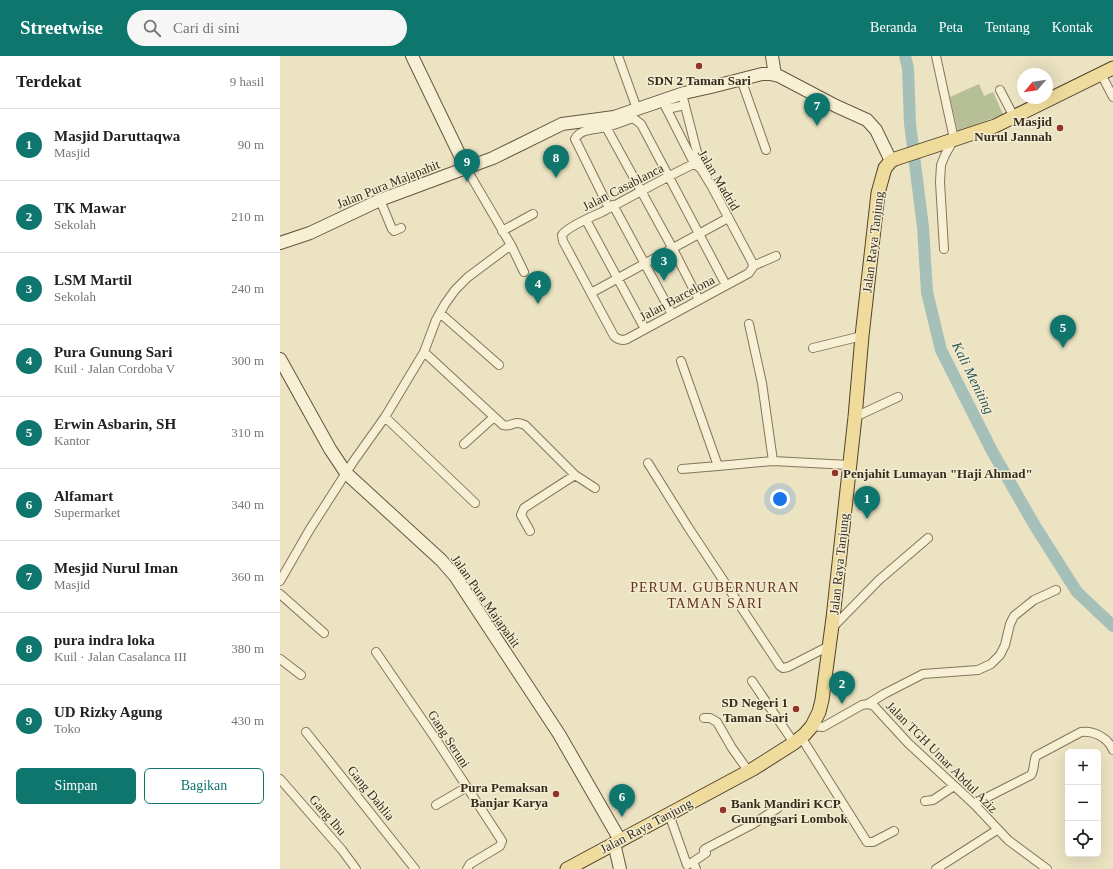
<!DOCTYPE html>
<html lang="id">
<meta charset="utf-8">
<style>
body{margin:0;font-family:Georgia,serif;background:#f6f6f6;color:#202124}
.controls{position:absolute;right:12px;bottom:12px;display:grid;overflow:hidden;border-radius:6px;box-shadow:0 4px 16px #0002}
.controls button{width:36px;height:36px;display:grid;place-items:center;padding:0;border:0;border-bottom:1px solid #e0e0e0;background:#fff;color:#202124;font:20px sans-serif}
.compass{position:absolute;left:737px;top:12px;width:36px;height:36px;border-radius:50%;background:#fff;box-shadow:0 4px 16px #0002;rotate:241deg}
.you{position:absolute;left:500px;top:443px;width:14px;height:14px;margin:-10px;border:3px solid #fff;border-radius:50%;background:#1a73e8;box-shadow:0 0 0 6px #1a73e833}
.badge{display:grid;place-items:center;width:26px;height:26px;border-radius:50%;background:#0f766e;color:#fff;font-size:13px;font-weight:700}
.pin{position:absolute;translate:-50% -33px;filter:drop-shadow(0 1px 2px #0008)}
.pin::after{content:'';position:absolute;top:21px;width:14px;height:12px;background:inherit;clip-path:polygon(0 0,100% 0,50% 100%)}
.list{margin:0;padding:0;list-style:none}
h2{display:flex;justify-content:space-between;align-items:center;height:52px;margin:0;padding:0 16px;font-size:17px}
h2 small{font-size:13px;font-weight:400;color:#757577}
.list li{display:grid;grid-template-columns:26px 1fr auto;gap:12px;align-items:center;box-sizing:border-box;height:72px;padding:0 16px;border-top:1px solid #e0e0e0}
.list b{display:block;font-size:15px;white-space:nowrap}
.list p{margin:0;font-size:13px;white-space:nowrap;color:#757577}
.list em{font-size:13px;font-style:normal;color:#757577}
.actions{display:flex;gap:8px;padding:12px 16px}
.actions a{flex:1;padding:9px 0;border:1px solid #0f766e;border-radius:6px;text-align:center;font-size:14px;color:#0f766e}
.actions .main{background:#0f766e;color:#fff}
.icon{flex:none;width:22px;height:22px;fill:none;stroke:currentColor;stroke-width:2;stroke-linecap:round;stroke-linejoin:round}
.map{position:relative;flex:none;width:833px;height:813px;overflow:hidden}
header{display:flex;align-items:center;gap:24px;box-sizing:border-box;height:56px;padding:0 20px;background:#0f766e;color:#fff}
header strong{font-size:19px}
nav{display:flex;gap:22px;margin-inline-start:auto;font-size:14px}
.search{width:280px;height:36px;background:#f6f6f6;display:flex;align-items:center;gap:10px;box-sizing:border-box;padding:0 14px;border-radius:22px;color:#757577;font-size:15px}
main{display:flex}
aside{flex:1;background:#fff}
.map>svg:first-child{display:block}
</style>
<header>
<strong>Streetwise</strong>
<div class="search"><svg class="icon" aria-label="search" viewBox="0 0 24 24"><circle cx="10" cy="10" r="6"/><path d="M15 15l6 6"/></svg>Cari di sini</div>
<nav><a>Beranda</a><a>Peta</a><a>Tentang</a><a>Kontak</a></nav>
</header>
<main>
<aside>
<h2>Terdekat<small>9 hasil</small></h2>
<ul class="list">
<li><span class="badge">1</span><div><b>Masjid Daruttaqwa</b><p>Masjid</p></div><em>90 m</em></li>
<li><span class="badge">2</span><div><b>TK Mawar</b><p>Sekolah</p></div><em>210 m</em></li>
<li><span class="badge">3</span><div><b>LSM Martil</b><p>Sekolah</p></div><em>240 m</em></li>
<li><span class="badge">4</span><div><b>Pura Gunung Sari</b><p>Kuil · Jalan Cordoba V</p></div><em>300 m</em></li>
<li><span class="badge">5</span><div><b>Erwin Asbarin, SH</b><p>Kantor</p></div><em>310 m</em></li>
<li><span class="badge">6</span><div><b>Alfamart</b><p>Supermarket</p></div><em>340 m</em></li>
<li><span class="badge">7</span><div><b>Mesjid Nurul Iman</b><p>Masjid</p></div><em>360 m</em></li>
<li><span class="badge">8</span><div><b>pura indra loka</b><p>Kuil · Jalan Casalanca III</p></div><em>380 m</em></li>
<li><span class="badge">9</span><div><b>UD Rizky Agung</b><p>Toko</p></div><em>430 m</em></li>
</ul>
<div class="actions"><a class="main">Simpan</a><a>Bagikan</a></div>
</aside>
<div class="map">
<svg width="833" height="813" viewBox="0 0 833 813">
<rect width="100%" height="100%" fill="#ece3c2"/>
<!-- cemetery -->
<path fill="#b7bf96" d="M699 28 704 40 713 36 723 58 678 76 670 41Z"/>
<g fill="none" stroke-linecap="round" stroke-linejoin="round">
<!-- river -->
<path stroke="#a5bfb9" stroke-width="12" d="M625 0 628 12 630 68 643 171 647 236 661 294 712 395 755 470 797 536 833 570"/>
<defs>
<path id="street" d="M338 0 357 53
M656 0 674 83 665 99 661 109 660 126 664 193
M821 18 833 41
M461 23 486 94
M720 34 734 61
M402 38 420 108
M382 44 414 107 421 113 432 131 472 206 473 211 469 217 347 283C342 285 338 284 334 280L283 185 282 179C287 171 313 160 322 156 355 139 387 120 420 105
M387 53 405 49
M326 71 393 193 419 244
M186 112 231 189 244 216
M100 144 112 173 114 175 121 172
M333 149 392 258
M329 152 295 83C301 72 316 74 326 71 335 69 344 65 353 62L361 68 446 229
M306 164 365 273
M222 175 253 158
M473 210 496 200
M311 237 448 162
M160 257 219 309
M469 268 482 327 493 405
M533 292 582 280
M144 296 223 369C232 372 233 363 245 369L295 419 315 432
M401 305 438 410 493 405 569 409
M105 361 195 447
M575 361 618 341
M184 388 214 361
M368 407 408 471 500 610 503 612 508 611 549 590
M402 413 438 410
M250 475 241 459 244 452 295 419
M0 525 30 473 73 406 105 361 144 296 156 264 165 248 175 234 188 221 231 189
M0 538 44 577
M552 572 599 524 648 482
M96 596 157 685 222 785 220 790 190 808 187 813
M0 603 21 619
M472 625 514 687
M588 648 604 638 643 618 698 614 711 608 720 599 725 589 730 568 734 560 754 544 776 534
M424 662H430L437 666 452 692 469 716
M532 670 543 671 582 649 588 648 594 650 628 687 694 748 728 784 767 813
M26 676 135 813
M521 681 587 786H593L614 775
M0 723 62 794 76 813
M645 745 653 744 674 730
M694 748 751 719C755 713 753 706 756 700L801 676C814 674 828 682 833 694
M156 749 187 731
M389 758 407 809 413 806 416 813
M413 806 426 797 424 794 425 793 473 768 498 752
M656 813 717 774"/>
<path id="secondary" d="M132 0 186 112
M492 0 495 19
M0 187 30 177 100 144 213 102 282 68 334 61 404 37 431 31 482 18H490L499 20 556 50 587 64 596 74 611 105
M0 303 50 393 66 417 161 504 175 520 279 678 340 784
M334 787 340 813"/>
<path id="primary" d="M287 813 473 713 514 687 525 678 532 670 539 656 542 644 553 562 575 361 582 280 598 137 605 112 611 105 615 103 715 70 833 12"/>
</defs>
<!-- street casing -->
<use href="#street" stroke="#86755a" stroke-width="10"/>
<!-- secondary casing -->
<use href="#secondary" stroke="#68563d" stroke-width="14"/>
<!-- primary casing -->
<use href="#primary" stroke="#54422e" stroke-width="15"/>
<!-- street -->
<use href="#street" stroke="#f8f0d5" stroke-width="8"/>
<!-- secondary -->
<use href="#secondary" stroke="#f8f0d5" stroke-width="12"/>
<!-- primary -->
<use href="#primary" stroke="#efdb9b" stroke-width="13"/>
</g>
<!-- markers -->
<g fill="#93332c" stroke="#f4edd2" stroke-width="1.5">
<circle cx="419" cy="10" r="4"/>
<circle cx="780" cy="72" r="4"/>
<circle cx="555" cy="417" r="4"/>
<circle cx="516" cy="653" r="4"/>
<circle cx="276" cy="738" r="4"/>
<circle cx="443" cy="754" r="4"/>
</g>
<g text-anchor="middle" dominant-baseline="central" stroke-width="3" stroke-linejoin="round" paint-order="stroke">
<!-- poi labels -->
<g font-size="13" font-weight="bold" fill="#362b1e" stroke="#f4edd2" text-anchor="end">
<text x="419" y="24" text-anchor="middle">SDN 2 Taman Sari</text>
<text x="772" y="65">Masjid<tspan x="772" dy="15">Nurul Jannah</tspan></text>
<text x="563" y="417" text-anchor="start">Penjahit Lumayan "Haji Ahmad"</text>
<text x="508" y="646">SD Negeri 1<tspan x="508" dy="15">Taman Sari</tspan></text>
<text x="268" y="731">Pura Pemaksan<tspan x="268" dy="15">Banjar Karya</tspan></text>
<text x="451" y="747" text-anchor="start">Bank Mandiri KCP<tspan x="451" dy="15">Gunungsari Lombok</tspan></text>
</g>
<!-- street labels -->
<g font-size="13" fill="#362b1e" stroke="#f4edd2">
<text transform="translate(439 124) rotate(59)">Jalan Madrid</text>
<text transform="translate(108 128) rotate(-22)">Jalan Pura Majapahit</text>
<text transform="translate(343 131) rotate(-27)">Jalan Casablanca</text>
<text transform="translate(593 186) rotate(-83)">Jalan Raya Tanjung</text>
<text transform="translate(397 242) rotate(-28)">Jalan Barcelona</text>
<text transform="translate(559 508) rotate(-84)">Jalan Raya Tanjung</text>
<text transform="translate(206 545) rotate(55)">Jalan Pura Majapahit</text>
<text transform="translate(169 683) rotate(57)">Gang Seruni</text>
<text transform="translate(662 701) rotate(45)">Jalan TGH Umar Abdul Aziz</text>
<text transform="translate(91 737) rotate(51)">Gang Dahlia</text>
<text transform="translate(48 759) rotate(49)">Gang Ibu</text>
<text transform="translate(366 770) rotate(-28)">Jalan Raya Tanjung</text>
</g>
<!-- water labels -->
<g font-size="14" font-style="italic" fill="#2d5555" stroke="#f4edd2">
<text transform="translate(693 322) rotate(64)">Kali Meniting</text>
</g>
<!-- neighbourhood labels -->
<g font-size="14" letter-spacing="1" fill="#61311e" stroke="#f4edd2">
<text x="435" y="531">PERUM. GUBERNURAN<tspan x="435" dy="16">TAMAN SARI</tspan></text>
</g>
</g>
</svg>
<div class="controls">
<button>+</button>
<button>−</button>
<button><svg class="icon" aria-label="locate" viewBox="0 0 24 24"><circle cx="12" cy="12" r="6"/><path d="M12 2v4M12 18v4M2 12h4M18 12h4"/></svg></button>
</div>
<svg class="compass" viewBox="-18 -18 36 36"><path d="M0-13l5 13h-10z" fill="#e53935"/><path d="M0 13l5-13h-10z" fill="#757577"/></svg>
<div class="you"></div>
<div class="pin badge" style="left:587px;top:463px">1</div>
<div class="pin badge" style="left:562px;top:648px">2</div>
<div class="pin badge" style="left:384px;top:225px">3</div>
<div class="pin badge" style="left:258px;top:248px">4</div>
<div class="pin badge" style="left:783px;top:292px">5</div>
<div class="pin badge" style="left:342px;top:761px">6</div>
<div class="pin badge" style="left:537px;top:70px">7</div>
<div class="pin badge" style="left:276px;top:122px">8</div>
<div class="pin badge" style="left:187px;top:126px">9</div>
</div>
</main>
